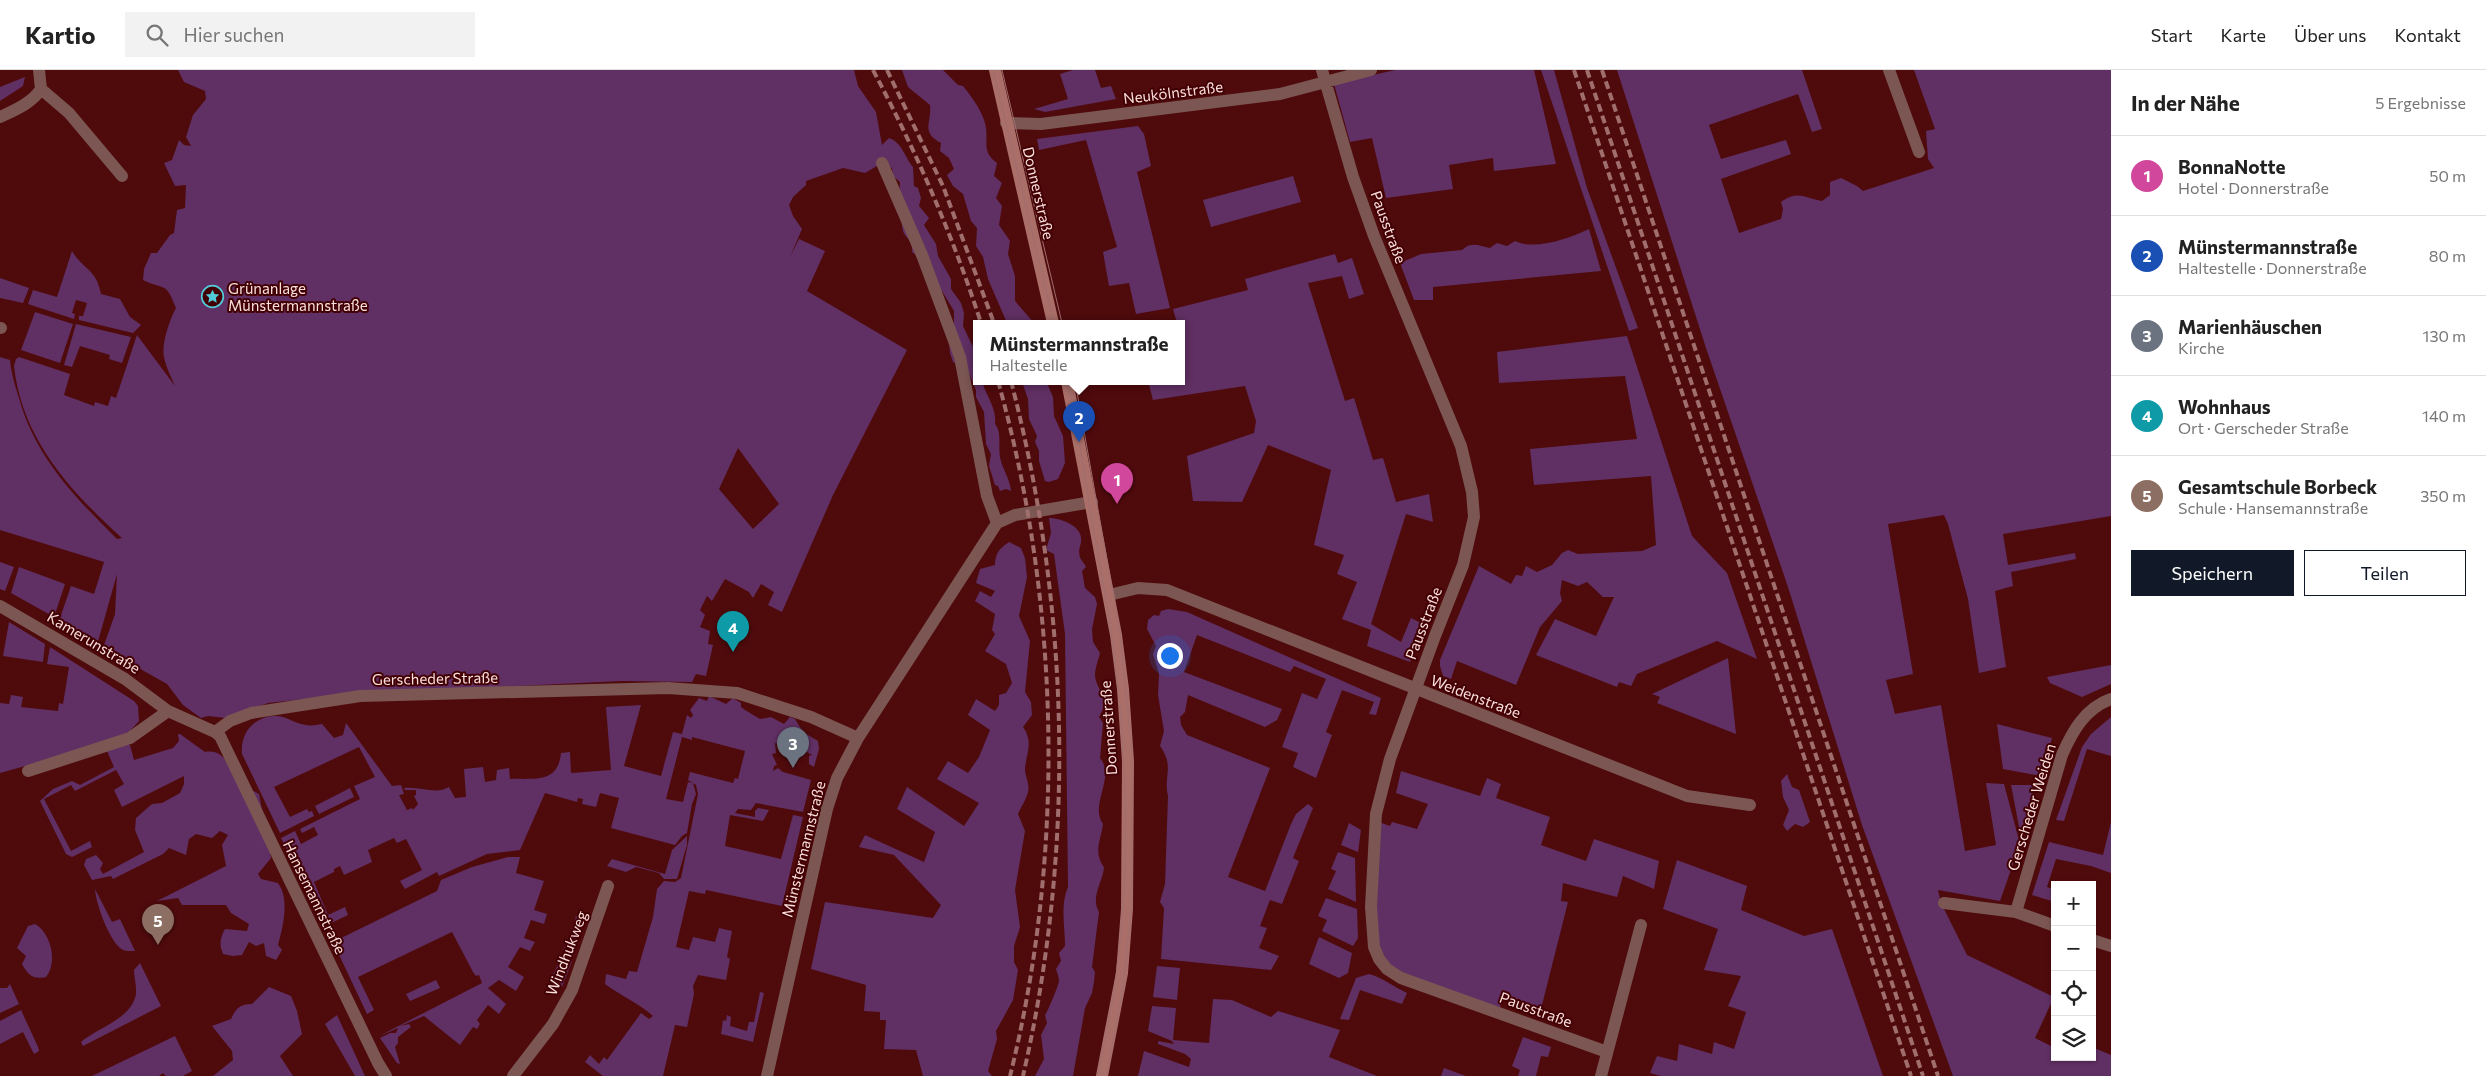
<!DOCTYPE html>
<html lang="de">
<meta charset="utf-8">
<style>
body{margin:0;font-family:Commissioner,sans-serif;background:#f2f2f2;color:#222}
.controls{position:absolute;right:15px;bottom:15px;display:grid;overflow:hidden;border-radius:0px;box-shadow:0 1px 4px #0004}
.controls button{width:45px;height:45px;display:grid;place-items:center;padding:0;border:0;border-bottom:1px solid #e0e0e0;background:#fff;color:#222;font:25px sans-serif}
.you{position:absolute;left:1169px;top:585px;width:18px;height:18px;margin:-12px;border:4px solid #fff;border-radius:50%;background:#1a73e8;box-shadow:0 0 0 8px #1a73e833}
.badge{display:grid;place-items:center;width:32px;height:32px;border-radius:50%;background:#111827;color:#fff;font-size:16px;font-weight:700}
.pin{position:absolute;translate:-50% -41px;filter:drop-shadow(0 1px 2px #0008)}
.pin::after{content:'';position:absolute;top:26px;width:18px;height:15px;background:inherit;clip-path:polygon(0 0,100% 0,50% 100%)}
.popup{position:absolute;left:973px;top:250px;width:212px;height:65px;box-sizing:border-box;display:grid;place-content:center;border-radius:0px;background:#fff;filter:drop-shadow(0 1px 4px #0005);font-size:16px;white-space:nowrap;color:#767676}
.popup b{font-size:19px;color:#222}
.popup::after{content:'';position:absolute;left:50%;top:100%;margin-left:-10px;border:10px solid transparent;border-top-color:#fff}
.list{margin:0;padding:0;list-style:none}
h2{display:flex;justify-content:space-between;align-items:center;height:65px;margin:0;padding:0 20px;font-size:21px}
h2 small{font-size:16px;font-weight:400;color:#767676}
.list li{display:grid;grid-template-columns:32px 1fr auto;gap:15px;align-items:center;box-sizing:border-box;height:80px;padding:0 20px;border-top:1px solid #e0e0e0}
.list b{display:block;font-size:19px;white-space:nowrap}
.list p{margin:0;font-size:16px;white-space:nowrap;color:#767676}
.list em{font-size:16px;font-style:normal;color:#767676}
.actions{display:flex;gap:10px;padding:15px 20px}
.actions a{flex:1;padding:11px 0;border:1px solid #111827;border-radius:0px;text-align:center;font-size:18px;color:#111827}
.actions .main{background:#111827;color:#fff}
.icon{flex:none;width:28px;height:28px;fill:none;stroke:currentColor;stroke-width:2;stroke-linecap:round;stroke-linejoin:round}
.map{position:relative;flex:none;width:2111px;height:1006px;overflow:hidden}
header{display:flex;align-items:center;gap:30px;box-sizing:border-box;height:70px;padding:0 25px;background:#fff;border-bottom:1px solid #e0e0e0}
header strong{font-size:24px}
nav{display:flex;gap:28px;margin-inline-start:auto;font-size:18px}
.search{width:350px;height:45px;background:#f2f2f2;display:flex;align-items:center;gap:12px;box-sizing:border-box;padding:0 18px;border-radius:0px;color:#767676;font-size:19px}
main{display:flex}
aside{flex:1;background:#fff}
.map>svg:first-child{display:block}
</style>
<header>
<strong>Kartio</strong>
<div class="search"><svg class="icon" aria-label="search" viewBox="0 0 24 24"><circle cx="10" cy="10" r="6"/><path d="M15 15l6 6"/></svg>Hier suchen</div>
<nav><a>Start</a><a>Karte</a><a>Über uns</a><a>Kontakt</a></nav>
</header>
<main>
<div class="map">
<svg width="2111" height="1006" viewBox="0 0 2111 1006">
<rect width="100%" height="100%" fill="#4f0a0c"/>
<!-- green -->
<path fill="#602f63" fill-rule="evenodd" d="M178 0H854L858 16 876 42 882 75 889 68C902 72 905 88 913 97L914 116 918 118 921 128 919 136 929 148 924 155 936 174 938 186 951 209V219L961 233 964 243 963 256 975 281 976 311H982C986 326 997 338 995 354 1002 362 998 375 1000 387 1002 399 1010 408 1011 421L1006 419 1000 421 998 416 995 415 989 396 991 384 986 374 984 342 976 327V320L968 301 953 292 950 283 949 272 954 252V241L942 221H938L926 192 912 182C913 168 906 170 903 161 901 153 899 120 900 112L893 106 892 98 882 93 865 103 843 98 806 111V115L793 127 789 135 793 146 802 159 790 187 799 169 825 181 807 221 907 280 833 425 782 542 768 535 774 522 761 514 753 528 749 522 725 509 712 531 707 526 700 540 705 545 700 557 710 561 708 574 713 575 706 606 696 604 692 612 621 611 351 624 268 633 226 648 208 646 201 648 183 635 167 614 103 578 115 544 117 504 97 575 59 551 71 516 94 524 104 492 0 460V287L10 290C11 303 15 315 19 328 35 387 75 427 117 469L122 468C70 421 22 369 14 296L16 289 19 287 70 304 64 325 94 336 95 332 108 336 111 326 116 328 137 265 175 316C171 307 166 297 164 287 161 274 170 249 176 238 165 210 165 221 143 210L144 199 151 183H157L170 165 174 163 177 140 185 138 186 115 175 116 164 93 172 90 179 70 184 75 191 76 186 67 193 45 206 29 205 21 184 12ZM738 378 779 434 753 459 719 419Z
M902 0H943L958 15 963 16C971 26 980 38 984 50 991 69 979 80 997 93L994 106 1002 113 996 128 1002 136 999 155 1010 171 1008 184 1015 206V231L1034 253H1007L988 209 983 187 976 176 977 158 971 151 963 124 953 116 947 105 954 99 949 88 940 81 941 73C920 62 932 53 930 35L908 17Z
M1073 0H1095L1101 18 1111 16 1116 29 1045 42 1034 39 1068 29 1060 4Z
M1395 0H1534L1556 94 1494 101 1493 88 1449 95 1453 119 1386 128 1372 68 1350 72 1334 14Z
M1541 0H1554L1587 118 1638 258 1629 261Z
M1617 0H1802L1822 59 1812 62 1798 24 1709 55 1721 89 1786 70 1791 84 1721 109 1739 163 1781 149 1783 139 1781 132C1798 120 1804 128 1822 131L1830 125V112L1841 108 1857 116 1863 121 1934 98 1928 89 1926 61 1935 59 1914 0H2111V446L2003 464 2008 495 2075 483 2076 489 2011 502 2013 516 1995 521 2006 597 1979 603 1968 529 1948 454 1944 445 1888 454 1913 604 1886 610 1895 644 1941 635 1965 781 1996 775 1986 713 2004 714 2020 774 2000 831 1938 820 1941 833 1967 885 2054 927 2035 968 2055 978V987H2075L2084 991 2086 987H2092V977L2111 985V1006H1953L1862 755 1788 517 1706 278Z
M25 7 23 16 0 31V17Z
M1138 56 1144 64 1151 96 1137 102 1170 238 1136 244 1129 213 1109 216 1103 182 1117 177 1086 70 1039 80 1037 69Z
M1293 106 1301 132 1211 157 1203 130Z
M1589 159 1601 201 1433 217V230H1414L1400 193 1421 184 1462 180C1472 171 1479 176 1490 178L1497 173 1507 176 1515 171C1535 181 1570 168 1589 159Z
M72 181C84 201 96 198 101 224L120 229 130 247 141 255 133 263 79 250V246H83L87 233 76 230 72 243 75 244 74 249 28 234 33 220 57 227Z
M1335 184 1338 193 1352 188 1364 224 1349 229 1342 206 1308 213 1345 331 1354 328 1373 390 1383 388 1396 432 1429 424 1433 452 1406 444 1371 554 1401 572 1411 548 1425 555 1410 592 1367 576 1371 560 1342 549 1357 512 1337 504 1344 485 1314 475 1331 400 1268 375 1242 432 1193 431 1187 386 1254 363 1256 351 1245 316 1153 330 1148 311H1182V253H1177L1173 239 1248 220 1245 209Z
M0 208 29 218 23 233 0 228Z
M35 242 73 254 60 293 21 280Z
M76 254 131 267 122 293 109 289 110 285 80 276 72 297 64 295Z
M1627 266 1692 466 1727 503 1757 589 1717 571 1637 604 1631 616 1619 612 1617 617 1536 585 1555 549 1596 566 1614 527H1603L1587 512 1578 516 1562 510 1560 523 1562 531 1540 557 1516 615 1457 591 1451 609 1443 606 1440 596V590L1479 496 1511 514 1516 505 1522 506 1526 496 1537 502 1552 495 1562 483 1568 480 1578 484 1642 481 1656 475 1651 406 1534 415 1530 379 1637 369 1625 306 1499 313 1497 282Z
M1046 311 1053 327 1054 346 1063 366 1065 393 1058 409 1049 412 1045 411 1039 391V381L1035 372 1037 366 1029 349 1028 329 1022 312Z
M1049 448C1060 448 1084 456 1081 472 1080 478 1078 480 1080 487 1081 491 1084 492 1086 497L1082 501 1085 518 1095 527 1097 534 1092 559 1093 572 1100 583C1098 592 1093 602 1096 611 1102 627 1109 629 1099 647L1103 653 1100 688C1116 707 1089 735 1103 754 1101 770 1093 782 1104 797 1103 812 1090 827 1099 842L1092 897 1095 902 1094 912 1092 923 1085 938 1073 1006H1035L1044 989 1041 965 1047 953 1045 945C1048 941 1059 914 1059 911 1059 907 1057 903 1056 899L1061 891 1059 883 1065 876C1065 856 1060 835 1068 817L1065 564 1054 484 1046 480 1051 463Z
M1009 472 1021 478 1025 488 1027 507 1019 546 1030 571 1025 622 1031 632 1032 645 1023 657C1034 673 1026 683 1025 699 1025 707 1030 713 1028 722 1026 730 1021 737 1018 744L1025 761 1015 820 1020 857 1014 876V892L1018 900 1013 930 996 961 997 969 988 1001 992 1006H923L916 980 884 979 886 950H880V942L864 941 866 915 811 899 825 832 933 848 941 835 894 785 859 777 865 765 924 792 935 762 897 739 907 717 964 756 979 733 937 709 948 691 968 703 979 687 990 660 968 645 976 629 995 641 999 635V625L1006 623 1012 613 1006 594 985 581 995 564 992 560 995 544 975 531 980 521 991 527 995 521 976 513 980 499 995 495C995 483 1000 478 1009 472Z
M0 492 14 497 5 521 0 519Z
M19 497 65 514 54 547 11 523Z
M1168 539 1187 542 1381 628 1376 645 1369 644 1374 632 1342 620 1326 662 1332 665 1316 708 1293 697 1298 683 1282 677 1302 623 1317 629 1326 609 1294 596 1290 602 1197 565 1184 602 1282 639 1277 650 1265 657 1188 625 1185 642 1180 647 1181 655 1187 665 1270 698 1228 807 1265 821 1291 754 1296 744 1308 734 1313 738 1293 788 1299 791 1282 834 1270 830 1260 856 1267 858 1259 878 1279 886 1271 900 1161 889 1164 838 1160 832 1165 814 1168 726C1163 706 1175 697 1160 676L1164 661 1158 625 1159 604 1153 584 1156 576 1147 559 1148 550 1154 545 1159 546 1161 541Z
M9 552 45 574 43 592 3 586Z
M50 577 134 631 138 636 139 651 128 663 107 671 130 675 134 690 173 678 179 671 178 664H180L205 682C227 678 229 702 242 714 247 718 254 721 259 724L271 788 258 804 261 809 278 813C290 830 283 856 278 875L282 880 276 890 266 886 264 873 256 876 249 872 242 885 233 886 223 884C219 874 220 868 225 859L247 861 249 854 231 843 226 835H182L178 828 157 831 226 796 222 775 228 765 220 761 212 768 196 764 189 769 186 785 169 778 163 784 113 809 111 806 92 810 84 795 86 789 96 785 103 793 100 799 103 804 144 782 135 760 136 748 152 734 162 733 180 723 184 714V706L122 737 114 720 124 714 116 700 75 721 71 715 44 729 71 781 90 771 92 777 72 787 66 784 40 731 53 719 72 711 80 715 114 697 104 674 0 703V633L9 634 11 625 23 627 21 637 58 641 59 633 63 634 69 597 47 594Z
M1728 588 1736 664 1657 633 1660 627 1652 624Z
M2111 595V614L2082 627 2050 613 2047 607Z
M709 626 726 634 733 628 741 633V637L745 640 760 649 771 647 784 654 790 647 795 649 803 662 818 671 819 679 814 697 809 694V686L812 685 805 681 804 685 794 687 786 681 782 682 778 674 775 673 776 683 772 684 777 695 774 696 773 701 778 698 783 702 811 710 803 742 756 733 751 740 738 739 735 743 755 747V741L758 738 769 740 763 751 730 745 725 776 781 789 793 745 803 747 782 836 706 820 705 824 689 821 676 877 689 880 693 867 715 872 719 858 732 861 727 887 730 889 726 910 698 905 693 916 694 924 687 957 675 955 663 1006H603L585 992 590 985 599 994 604 987 607 990 641 943 649 949 653 946C637 932 621 926 605 914L606 904 626 909 629 901 637 902 653 847 657 819 664 811 675 812 681 808 698 724 696 715 688 710 690 702 733 713 735 708 738 709 745 681 692 667V670L682 667 666 729 683 732 688 712 693 713 696 724 692 734 687 763 682 766 675 775 611 758 619 728 600 723 596 737 582 734 583 729 578 728 577 732 545 723 520 780 487 784 439 806 437 802 405 819 400 811 422 800 406 769 397 773 394 768 368 780 372 792 344 805 340 796 334 799V802L314 812 328 845 345 837 348 845 327 855 324 854 281 768 295 761 301 774 318 765 314 757 302 763 300 759 360 729 354 716 375 707 359 677 274 717 290 747 307 739 309 742 312 741 314 746 280 763 242 684C240 662 255 646 276 646 286 646 296 654 306 655 311 656 317 655 322 654L334 668 343 665 346 653 392 716 401 715 404 724 399 725 407 740 412 738 413 740 418 734 414 726 416 725V720H405L404 718C420 716 435 725 449 717L455 728 466 727 464 699 483 697 485 712 496 710 497 700 509 698 510 709C534 708 558 714 561 683L570 682 571 703 611 700 606 637 641 635 624 696 661 706 673 662 682 664 687 645 691 648 693 645 690 640 699 628 707 631Z
M2111 647V686L2087 679 2064 751 2056 750 2082 677 2091 664Z
M1997 654 2052 668 2041 706 2003 699Z
M1401 701 1480 726 1487 708 1501 714 1496 728 1550 747 1541 775 1586 791 1594 769 1659 791 1654 819 1623 806 1617 827 1563 813 1561 831 1568 832 1540 943 1502 929 1499 942 1401 908 1374 877 1376 751 1390 756 1392 752 1417 759 1428 734 1396 723Z
M1787 704 1792 717 1799 720 1810 752 1803 757 1795 754 1787 761 1783 755 1789 740 1783 727 1781 711Z
M2011 715H2035L2021 767Z
M350 718 354 727 319 744 315 736Z
M2111 752V803L2091 796 2056 789 2047 817 2055 820V832L2032 825 2049 772 2103 785Z
M1349 753 1361 760 1358 782 1341 775Z
M687 766V775L677 809H664L659 803 636 797 626 802 607 796 612 789 665 804 672 780Z
M1338 782 1355 788 1356 832 1328 819 1336 801 1331 799Z
M508 787H520L516 803 544 811 534 840 547 844 544 854 531 850 524 868 535 872 530 881 520 877 508 897 524 907 516 921 499 910 488 918 506 934 499 944 488 935 477 950 480 954 477 959 473 957 460 975 424 946 400 956 409 954 411 957 398 967V973L395 977 400 994 397 993 380 968 390 963H396L398 958 379 966 482 913 479 905 476 906 473 902 452 862 358 907 374 940 367 944 333 872 437 821 441 810 472 797Z
M1677 790 1747 816 1741 840 1804 866 1832 859 1883 1006H1661L1650 1003 1657 986 1677 991 1679 974 1712 984 1714 972 1734 979 1746 942 1728 936 1741 906 1704 900 1718 859 1663 839Z
M95 819 112 852 120 849 135 881C130 881 124 882 120 878 108 867 96 834 95 819Z
M1326 828 1357 839 1358 868 1353 876 1322 861 1327 850 1318 846Z
M576 846 585 849 573 886 563 880 571 865Z
M35 854C51 863 58 892 46 907 33 910 28 905 22 894L26 886 17 878 28 856Z
M1319 867 1352 883 1348 903 1339 908 1309 894Z
M562 886 572 891 562 917 551 909Z
M140 893 161 936 83 976 81 972C97 958 128 950 135 928 138 920 134 909 134 900Z
M1157 896 1180 898 1177 930 1153 927Z
M1369 904C1382 907 1394 917 1407 923L1402 934 1360 920 1349 950 1340 949 1356 908Z
M436 910 440 918 410 931 406 924Z
M10 914 19 934 0 943V918H7Z
M269 917 291 926 297 941 302 964 280 986 293 1006H213L233 990 232 981 212 956 231 949C236 938 240 934 252 934Z
M760 922 764 923 753 972 721 964 723 950 726 951 727 945 731 947 730 956 747 961 749 952H754Z
M1213 929 1232 930 1271 947 1278 941 1340 960 1329 987 1377 1006H1138L1144 981 1189 997 1191 989 1185 984 1158 974V971L1174 974 1172 971 1148 961 1152 936 1176 938 1173 970 1209 973Z
M21 940 38 977 39 981 34 984 23 962 0 974V951Z
M337 945 365 1006H355L325 954Z
M175 966 192 1001 183 1006H166L163 1003 159 1006H92Z
M1523 967 1551 977 1548 987 1541 986 1536 1006H1518L1520 1000 1512 996Z
M1444 998 1466 1006H1441Z"/>
<g fill="none" stroke-linecap="round" stroke-linejoin="round">
<!-- minor -->
<path stroke="#7b5653" stroke-width="12" d="M1322 0 1353 107 1374 166 1461 376 1472 422 1474 447 1463 495 1435 566 1390 689 1376 744 1371 837 1374 877 1379 889 1387 899 1401 908 1607 982
M1889 0 1919 82
M41 19 69 43 122 106
M0 47C15 40 32 33 41 19L39 0
M1006 53 1041 54 1280 24 1371 0
M882 93 922 185 960 287 987 426 997 453
M0 258H1
M1109 525 1138 518 1167 520 1687 726 1750 735
M0 536 125 609 168 641 215 662 230 651 251 643 360 626 668 618 737 623 811 647 858 668
M215 662 220 666 378 993 386 1006
M28 701 130 668 168 641
M1944 833 2016 842
M2055 856 2016 842 2062 685C2072 662 2085 638 2111 629
M2092 870 2111 876
M513 1006 553 954 572 920 608 816
M767 1006 827 739 837 708 858 668 997 453 1015 445 1092 432
M1601 1006 1641 855"/>
<!-- secondary -->
<path stroke="#aa6f69" stroke-width="12" d="M995 0 1053 253
M1067 311 1116 565 1123 619 1128 691 1127 839 1122 903 1102 1006"/>
<!-- tram -->
<path stroke="#9f6e6d" stroke-width="1" d="M993 0 1054 253
M1002 0 1062 253
M1067 311C1079 358 1084 407 1093 456 1101 502 1110 547 1115 593 1132 729 1130 873 1097 1006
M1075 311 1120 562 1132 681V831L1124 911 1107 1006"/>
<!-- rail -->
<path stroke="#9f6e6d" stroke-width="4" stroke-dasharray="8 4" stroke-linecap="butt" d="M873 0C916 81 953 166 981 253
M887 0 943 116 994 253
M1574 0 1911 1006
M1587 0 1923 1006
M1602 0 1938 1006
M998 311C1060 532 1066 782 1010 1006
M1011 311C1070 539 1076 776 1023 1006"/>
</g>
<!-- icons -->
<defs>
<symbol id="sight-ring" viewBox="-11 -11 22 22"><circle r="9.5" fill="#430004" stroke="#52cbd8" stroke-width="1.5"/><path d="M0-6L1.8-2.2L6-1.7L2.9 1.2L3.7 5.4L0 3.3L-3.7 5.4L-2.9 1.2L-6-1.7L-1.8-2.2Z" fill="#52cbd8"/></symbol>
</defs>
<g fill-rule="evenodd">
<use href="#sight-ring" x="200" y="214" width="25" height="25"/>
</g>
<g text-anchor="middle" dominant-baseline="central" stroke-width="4" stroke-linejoin="round" paint-order="stroke">
<!-- street labels -->
<g font-size="15" fill="#fae0dd" stroke="#430004">
<text transform="translate(1173 22) rotate(-7)">Neukölnstraße</text>
<text transform="translate(1039 123) rotate(77)">Donnerstraße</text>
<text transform="translate(1389 157) rotate(70)">Pausstraße</text>
<text transform="translate(1423 553) rotate(-69)">Pausstraße</text>
<text transform="translate(94 572) rotate(31)">Kamerunstraße</text>
<text transform="translate(435 608) rotate(-1)">Gerscheder Straße</text>
<text transform="translate(1476 626) rotate(21)">Weidenstraße</text>
<text transform="translate(1108 658) rotate(-94)">Donnerstraße</text>
<text transform="translate(2031 737) rotate(-73)">Gerscheder Weiden</text>
<text transform="translate(803 779) rotate(-76)">Münstermannstraße</text>
<text transform="translate(315 827) rotate(64)">Hansemannstraße</text>
<text transform="translate(566 883) rotate(-69)">Windhukweg</text>
<text transform="translate(1536 939) rotate(20)">Pausstraße</text>
</g>
<!-- poi labels -->
<g font-size="15" fill="#fae0dd" stroke="#430004" text-anchor="start">
<text x="228" y="218">Grünanlage<tspan x="228" dy="17">Münstermannstraße</tspan></text>
</g>
</g>
</svg>
<div class="controls">
<button>+</button>
<button>−</button>
<button><svg class="icon" aria-label="locate" viewBox="0 0 24 24"><circle cx="12" cy="12" r="6"/><path d="M12 2v4M12 18v4M2 12h4M18 12h4"/></svg></button>
<button><svg class="icon" aria-label="layers" viewBox="0 0 24 24"><path d="M12 4l9 5-9 5-9-5zM3 14l9 5 9-5"/></svg></button>
</div>
<div class="you"></div>
<div class="pin badge" style="left:1117px;top:434px;background:#d1479c">1</div>
<div class="pin badge" style="left:1079px;top:372px;background:#1a4fb4">2</div>
<div class="popup"><b>Münstermannstraße</b>Haltestelle</div>
<div class="pin badge" style="left:793px;top:698px;background:#6b7280">3</div>
<div class="pin badge" style="left:733px;top:582px;background:#0f9aa8">4</div>
<div class="pin badge" style="left:158px;top:875px;background:#8d6e63">5</div>
</div>
<aside>
<h2>In der Nähe<small>5 Ergebnisse</small></h2>
<ul class="list">
<li><span class="badge" style="background:#d1479c">1</span><div><b>BonnaNotte</b><p>Hotel · Donnerstraße</p></div><em>50 m</em></li>
<li><span class="badge" style="background:#1a4fb4">2</span><div><b>Münstermannstraße</b><p>Haltestelle · Donnerstraße</p></div><em>80 m</em></li>
<li><span class="badge" style="background:#6b7280">3</span><div><b>Marienhäuschen</b><p>Kirche</p></div><em>130 m</em></li>
<li><span class="badge" style="background:#0f9aa8">4</span><div><b>Wohnhaus</b><p>Ort · Gerscheder Straße</p></div><em>140 m</em></li>
<li><span class="badge" style="background:#8d6e63">5</span><div><b>Gesamtschule Borbeck</b><p>Schule · Hansemannstraße</p></div><em>350 m</em></li>
</ul>
<div class="actions"><a class="main">Speichern</a><a>Teilen</a></div>
</aside>
</main>
